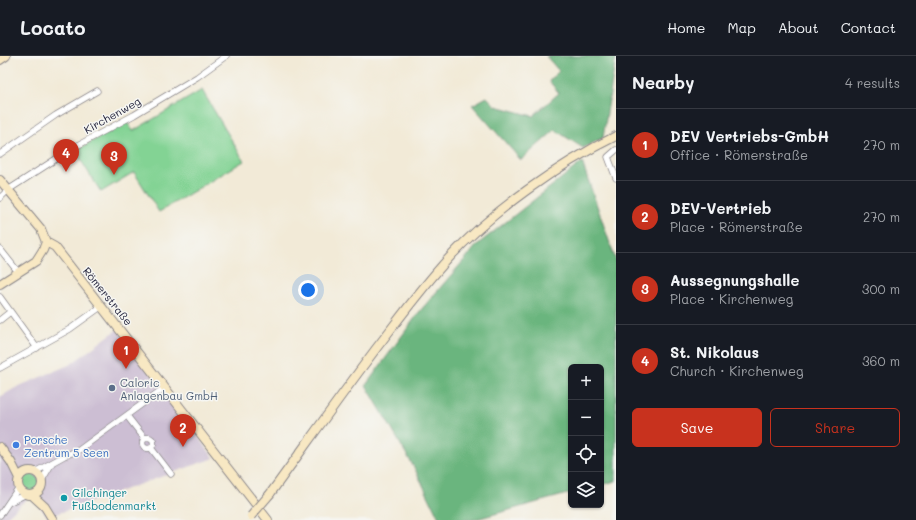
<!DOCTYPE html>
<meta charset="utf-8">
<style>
body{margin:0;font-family:Mali,sans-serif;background:#242831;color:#f1f3f6}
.controls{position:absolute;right:12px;bottom:12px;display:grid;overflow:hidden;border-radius:6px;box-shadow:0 1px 3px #0004}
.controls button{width:36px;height:36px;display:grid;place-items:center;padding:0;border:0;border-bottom:1px solid #363941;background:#171b24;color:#f1f3f6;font:20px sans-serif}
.you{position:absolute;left:308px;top:234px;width:14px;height:14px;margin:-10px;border:3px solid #fff;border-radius:50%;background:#1a73e8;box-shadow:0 0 0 6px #1a73e833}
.badge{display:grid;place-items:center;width:26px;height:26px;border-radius:50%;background:#c8321e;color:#fff;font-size:13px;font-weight:700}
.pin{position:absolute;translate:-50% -33px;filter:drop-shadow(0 1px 2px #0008)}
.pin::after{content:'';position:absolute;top:21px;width:14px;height:12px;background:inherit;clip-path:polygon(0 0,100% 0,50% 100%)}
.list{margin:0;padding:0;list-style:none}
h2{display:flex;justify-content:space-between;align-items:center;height:52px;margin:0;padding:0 16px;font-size:17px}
h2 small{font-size:13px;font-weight:400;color:#9ea1a6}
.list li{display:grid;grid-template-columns:26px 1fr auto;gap:12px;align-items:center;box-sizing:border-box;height:72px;padding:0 16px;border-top:1px solid #363941}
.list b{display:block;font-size:15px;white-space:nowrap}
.list p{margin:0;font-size:13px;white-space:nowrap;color:#9ea1a6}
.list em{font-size:13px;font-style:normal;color:#9ea1a6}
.actions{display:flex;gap:8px;padding:12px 16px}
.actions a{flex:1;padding:9px 0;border:1px solid #c8321e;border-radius:6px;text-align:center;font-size:14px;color:#c8321e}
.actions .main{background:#c8321e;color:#fff}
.icon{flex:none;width:22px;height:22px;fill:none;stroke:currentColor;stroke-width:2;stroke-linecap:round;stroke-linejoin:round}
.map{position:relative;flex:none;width:616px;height:464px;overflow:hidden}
header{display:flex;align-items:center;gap:24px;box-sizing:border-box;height:56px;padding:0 20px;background:#171b24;border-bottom:1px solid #363941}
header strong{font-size:19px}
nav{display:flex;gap:22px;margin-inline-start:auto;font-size:14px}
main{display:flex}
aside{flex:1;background:#171b24}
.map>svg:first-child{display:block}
</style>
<header>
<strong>Locato</strong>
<nav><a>Home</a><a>Map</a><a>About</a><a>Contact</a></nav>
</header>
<main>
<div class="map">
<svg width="616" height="464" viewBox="0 0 616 464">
<rect width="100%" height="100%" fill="#f6f6f2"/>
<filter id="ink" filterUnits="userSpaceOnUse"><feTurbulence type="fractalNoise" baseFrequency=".025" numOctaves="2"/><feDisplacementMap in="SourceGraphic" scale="8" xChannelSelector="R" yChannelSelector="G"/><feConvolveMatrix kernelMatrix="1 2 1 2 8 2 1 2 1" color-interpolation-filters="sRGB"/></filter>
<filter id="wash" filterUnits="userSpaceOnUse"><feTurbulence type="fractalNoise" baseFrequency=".012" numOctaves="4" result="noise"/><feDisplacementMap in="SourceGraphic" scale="16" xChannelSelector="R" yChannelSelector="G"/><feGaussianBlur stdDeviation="0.9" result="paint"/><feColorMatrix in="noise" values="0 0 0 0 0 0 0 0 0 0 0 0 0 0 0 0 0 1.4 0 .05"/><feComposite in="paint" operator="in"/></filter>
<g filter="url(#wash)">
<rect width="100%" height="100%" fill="#f2ead7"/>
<!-- industrial -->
<path fill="#ccbed3" d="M118 273 214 402 48 461 34 443 28 442 3 464H0V341L17 331 71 308Z"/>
<!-- green -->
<path fill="#83d394" stroke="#527a68" d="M202 34 244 105 159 156 134 116 101 136 75 95 127 66 133 75Z
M21 427a9 9 0 1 1 18 0a9 9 0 1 1-18 0Z"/>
<!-- forest -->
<path fill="#6ab57e" stroke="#466c5c" d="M546 0H616L603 82 583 92 555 74 521 104 472 49 487 41 496 50 533 60 559 37 549 25 559 15Z
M582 106 616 205V425L601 429V311H571V437L473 464H440L415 413 366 329 420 255 478 188Z"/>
</g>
<g filter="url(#ink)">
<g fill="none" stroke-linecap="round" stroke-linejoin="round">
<defs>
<path id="street" d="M616 94 608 101 616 122
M0 98 56 59 97 35
M0 142 8 134 73 92 134 59 197 21 226 0
M0 193 19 217
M0 241 37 292
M0 264 10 256
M0 312 70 273 102 250
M127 360 145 383
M142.5 387a5.5 5.5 0 1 1 11 0a5.5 5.5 0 1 1-11 0Z
M151 392 171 418
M35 416 64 400 79 394 164 332
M42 424 52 407
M10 446 26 438
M0 459 19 431"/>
<path id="secondary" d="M0 4 6 0
M0 124 41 173 46 186 43 194 36 205 0 228
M46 186 55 191 268 464
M0 391 11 406 19 422
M18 427a12 12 0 1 1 24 0a12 12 0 1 1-24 0Z
M270 438C305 390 339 342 375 294 399 263 422 231 449 202 492 155 559 108 616 80
M32 439 45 451 53 464"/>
</defs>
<!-- street casing -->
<use href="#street" stroke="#8a8689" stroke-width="7"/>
<!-- secondary casing -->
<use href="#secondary" stroke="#8a8689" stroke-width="10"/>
<!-- street -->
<use href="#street" stroke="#fff" stroke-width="5.5"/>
<!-- secondary -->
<use href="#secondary" stroke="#f8e8c3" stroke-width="8"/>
<defs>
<path id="secondary-bridge" d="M251 460 270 438"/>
</defs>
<!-- secondary-bridge casing -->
<use href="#secondary-bridge" stroke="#8a8689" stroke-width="10" stroke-linecap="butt"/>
<!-- secondary-bridge -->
<use href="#secondary-bridge" stroke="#f8e8c3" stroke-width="8"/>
</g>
</g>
<!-- markers -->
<circle fill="#5c6f8a" stroke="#f6f6f2" stroke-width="1.5" cx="112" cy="332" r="4"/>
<circle fill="#3f7fe0" stroke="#f6f6f2" stroke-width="1.5" cx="16" cy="389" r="4"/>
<circle fill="#0f9aa8" stroke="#f6f6f2" stroke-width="1.5" cx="64" cy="442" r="4"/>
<g text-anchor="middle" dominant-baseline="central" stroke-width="3" stroke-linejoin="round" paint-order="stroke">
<!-- street labels -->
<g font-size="11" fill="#22223b" stroke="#f6f6f2">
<text transform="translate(112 59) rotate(-29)">Kirchenweg</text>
<text transform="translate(108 240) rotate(51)">Römerstraße</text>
</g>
<!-- service labels -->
<g font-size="11" fill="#4e5e75" stroke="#f6f6f2" text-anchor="start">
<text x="120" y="326">Caloric<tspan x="120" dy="13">Anlagenbau GmbH</tspan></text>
</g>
<!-- shop labels -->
<g font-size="11" fill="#366cbe" stroke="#f6f6f2" text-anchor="start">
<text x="24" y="383">Porsche<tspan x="24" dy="13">Zentrum 5 Seen</tspan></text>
</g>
<!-- culture labels -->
<g font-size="11" fill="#0d838f" stroke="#f6f6f2" text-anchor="start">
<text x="72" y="436">Gilchinger<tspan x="72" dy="13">Fußbodenmarkt</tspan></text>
</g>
</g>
</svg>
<div class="controls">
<button>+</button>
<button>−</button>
<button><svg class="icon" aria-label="locate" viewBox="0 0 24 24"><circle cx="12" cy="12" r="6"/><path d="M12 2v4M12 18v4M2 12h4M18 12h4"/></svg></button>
<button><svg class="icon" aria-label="layers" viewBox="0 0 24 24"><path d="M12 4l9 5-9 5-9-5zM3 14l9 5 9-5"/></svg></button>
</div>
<div class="you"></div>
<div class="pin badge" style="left:126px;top:313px">1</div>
<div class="pin badge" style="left:183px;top:391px">2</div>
<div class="pin badge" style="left:114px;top:119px">3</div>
<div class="pin badge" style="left:66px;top:116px">4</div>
</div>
<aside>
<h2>Nearby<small>4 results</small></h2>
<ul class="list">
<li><span class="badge">1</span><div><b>DEV Vertriebs-GmbH</b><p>Office · Römerstraße</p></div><em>270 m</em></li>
<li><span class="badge">2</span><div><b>DEV-Vertrieb</b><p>Place · Römerstraße</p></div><em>270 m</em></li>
<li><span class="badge">3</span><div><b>Aussegnungshalle</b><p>Place · Kirchenweg</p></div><em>300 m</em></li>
<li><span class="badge">4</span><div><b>St. Nikolaus</b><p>Church · Kirchenweg</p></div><em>360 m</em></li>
</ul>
<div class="actions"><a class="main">Save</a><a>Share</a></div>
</aside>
</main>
